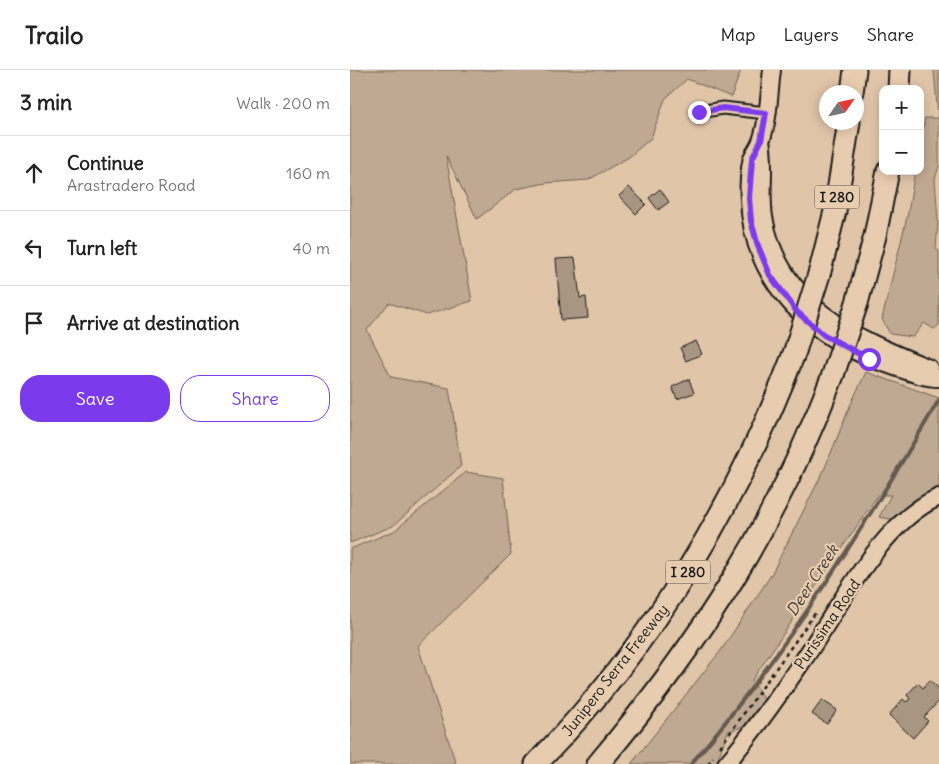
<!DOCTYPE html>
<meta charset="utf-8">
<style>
body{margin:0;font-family:Delius,sans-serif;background:#f2f2f2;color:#222}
.controls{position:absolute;right:15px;top:15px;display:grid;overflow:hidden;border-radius:10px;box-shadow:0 2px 12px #0003}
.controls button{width:45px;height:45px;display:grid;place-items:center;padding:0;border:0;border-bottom:1px solid #e0e0e0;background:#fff;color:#222;font:25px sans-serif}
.compass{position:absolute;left:469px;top:15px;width:45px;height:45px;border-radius:50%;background:#fff;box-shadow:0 2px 12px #0003;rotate:56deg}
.stop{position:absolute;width:15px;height:15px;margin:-11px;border:4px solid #7c3aed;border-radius:50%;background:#fff}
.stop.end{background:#7c3aed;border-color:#fff;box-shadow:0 1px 5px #0008}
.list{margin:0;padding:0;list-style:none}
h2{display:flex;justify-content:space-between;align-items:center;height:65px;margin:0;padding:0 20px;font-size:21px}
h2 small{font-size:16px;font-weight:400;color:#767676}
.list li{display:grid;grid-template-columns:32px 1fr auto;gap:15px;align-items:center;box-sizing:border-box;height:75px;padding:0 20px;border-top:1px solid #e0e0e0}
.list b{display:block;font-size:19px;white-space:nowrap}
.list p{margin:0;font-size:16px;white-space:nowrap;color:#767676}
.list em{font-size:16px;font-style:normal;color:#767676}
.actions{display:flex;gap:10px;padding:15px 20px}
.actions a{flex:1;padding:11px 0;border:1px solid #7c3aed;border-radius:20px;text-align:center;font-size:18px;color:#7c3aed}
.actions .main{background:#7c3aed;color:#fff}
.icon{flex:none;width:28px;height:28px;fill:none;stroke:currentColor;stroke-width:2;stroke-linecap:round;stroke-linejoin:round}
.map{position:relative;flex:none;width:589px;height:694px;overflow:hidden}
header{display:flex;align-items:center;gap:30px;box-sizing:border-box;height:70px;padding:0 25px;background:#fff;border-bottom:1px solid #e0e0e0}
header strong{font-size:24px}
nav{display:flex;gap:28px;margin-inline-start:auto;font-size:18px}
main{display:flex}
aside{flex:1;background:#fff}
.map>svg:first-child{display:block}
</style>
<header>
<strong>Trailo</strong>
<nav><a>Map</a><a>Layers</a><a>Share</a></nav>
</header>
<main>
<aside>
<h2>3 min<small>Walk · 200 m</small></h2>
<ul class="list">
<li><svg class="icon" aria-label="ahead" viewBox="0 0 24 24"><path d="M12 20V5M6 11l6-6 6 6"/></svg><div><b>Continue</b><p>Arastradero Road</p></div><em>160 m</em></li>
<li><svg class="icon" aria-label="left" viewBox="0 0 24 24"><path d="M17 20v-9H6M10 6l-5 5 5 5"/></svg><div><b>Turn left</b></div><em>40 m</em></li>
<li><svg class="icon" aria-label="arrive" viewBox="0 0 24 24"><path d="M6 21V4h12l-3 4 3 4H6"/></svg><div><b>Arrive at destination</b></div></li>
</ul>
<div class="actions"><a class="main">Save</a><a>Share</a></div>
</aside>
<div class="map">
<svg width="589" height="694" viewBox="0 0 589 694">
<rect width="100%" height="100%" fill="#e0c5a9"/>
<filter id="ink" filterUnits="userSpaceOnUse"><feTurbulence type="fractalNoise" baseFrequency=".02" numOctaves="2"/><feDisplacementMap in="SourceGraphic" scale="10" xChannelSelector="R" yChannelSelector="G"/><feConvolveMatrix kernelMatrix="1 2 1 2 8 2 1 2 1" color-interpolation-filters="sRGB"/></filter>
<g filter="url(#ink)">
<!-- green -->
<path fill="#c0a992" stroke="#6e6257" d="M0 0H391L381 27 337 9 315 29 301 68 279 87 238 110 196 113 166 119 127 149 96 86 122 231 77 245 39 233 17 260 41 307 99 318 111 396 43 456 0 473Z
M584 0H589V96L585 109 588 151 586 179 589 181V255L584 259 574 253 563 267 540 264 532 249 558 143 565 101H570V73L575 48H588Z
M516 302 589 328V417L540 449 529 447 541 425H528L402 610 414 629 393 657 378 661 366 694H281L372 579 421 505 474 400 500 336Z
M116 402 153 408 161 484 68 576 106 694H0V479L44 461Z"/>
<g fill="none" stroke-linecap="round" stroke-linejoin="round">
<!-- stream -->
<path stroke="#655a50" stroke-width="4" d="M341 694C437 581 514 457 589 330"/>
</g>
<!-- building -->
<path fill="#a99682" stroke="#1c1c1c" d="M279 117 296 134 286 144 269 126Z
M310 119 319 132 308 140 299 128Z
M225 188 230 228 236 227 238 248 211 250 206 189Z
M346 271 352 284 336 291 330 278Z
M339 309 344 323 327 329 322 317Z
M580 610 589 619V631L574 647 578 651 563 668 539 645 553 629 556 632 560 629 557 625 568 613 573 618Z
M472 630 487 640 477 654 462 644Z"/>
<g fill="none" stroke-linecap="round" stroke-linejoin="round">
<defs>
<path id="street" d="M349 42 373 38 416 43"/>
<path id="secondary" d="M422 0C419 23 419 50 411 71 409 77 405 82 402 88 399 99 398 118 399 129 402 215 465 271 542 296 557 301 573 308 589 308
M411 71C416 96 410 121 414 147 429 237 504 267 579 298
M376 694C404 661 429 625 454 589 489 538 531 452 589 427"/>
<path id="highway" d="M549 19 550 0
M502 22 505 0
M470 201 485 141 499 52
M507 233 525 166 538 101
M186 694C303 574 385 438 445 281
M248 694C351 572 426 454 483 305"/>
</defs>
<!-- street casing -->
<use href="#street" stroke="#1c1c1c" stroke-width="15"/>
<!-- secondary casing -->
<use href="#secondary" stroke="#1c1c1c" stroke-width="20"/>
<!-- highway casing -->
<use href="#highway" stroke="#1c1c1c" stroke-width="25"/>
<!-- path -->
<path stroke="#1c1c1c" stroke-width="2.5" stroke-dasharray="4 4" stroke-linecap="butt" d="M370 677 466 542
M358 694 363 687"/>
<!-- street -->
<use href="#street" stroke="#e8ccaf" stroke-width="11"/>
<!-- secondary -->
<use href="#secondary" stroke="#e8ccaf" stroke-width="16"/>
<!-- highway -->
<use href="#highway" stroke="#e8ccaf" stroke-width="21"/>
<defs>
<path id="highway-bridge" d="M445 281 470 201
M483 305 507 233"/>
</defs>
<!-- highway-bridge casing -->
<use href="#highway-bridge" stroke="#1c1c1c" stroke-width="25" stroke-linecap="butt"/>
<!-- highway-bridge -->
<use href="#highway-bridge" stroke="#e8ccaf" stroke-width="21"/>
</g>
</g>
<g fill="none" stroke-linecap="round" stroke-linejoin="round" filter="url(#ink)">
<!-- route -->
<path stroke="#7c3aed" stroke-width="6" d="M349 42 373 38 416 43 411 71 402 89 399 128 401 151 408 176 420 205 447 242 474 265 519 289"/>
</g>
<g text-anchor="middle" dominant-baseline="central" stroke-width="4.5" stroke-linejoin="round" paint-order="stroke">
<!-- shield labels -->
<g fill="#e8ccaf" stroke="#595148" stroke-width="1">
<rect x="464.5" y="115.5" width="45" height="23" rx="4"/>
<rect x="315.5" y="490.5" width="45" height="23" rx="4"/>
</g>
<g font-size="14" font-weight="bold" fill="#1c1c1c">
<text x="487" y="127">I 280</text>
<text x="338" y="502">I 280</text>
</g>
<!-- street labels -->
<g font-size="15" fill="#1c1c1c" stroke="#e8ccaf">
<text transform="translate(477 554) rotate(-56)">Purissima Road</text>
<text transform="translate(265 600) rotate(-52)">Junipero Serra Freeway</text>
</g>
<!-- water labels -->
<g font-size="16" font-style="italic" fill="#46403a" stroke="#e8ccaf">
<text transform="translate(462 510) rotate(-57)">Deer Creek</text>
</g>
</g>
</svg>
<div class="controls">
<button>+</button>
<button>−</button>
</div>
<svg class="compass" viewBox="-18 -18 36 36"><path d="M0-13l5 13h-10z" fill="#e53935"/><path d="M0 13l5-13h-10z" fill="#767676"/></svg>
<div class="stop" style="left:519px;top:289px"></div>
<div class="stop end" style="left:349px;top:42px"></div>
</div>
</main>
